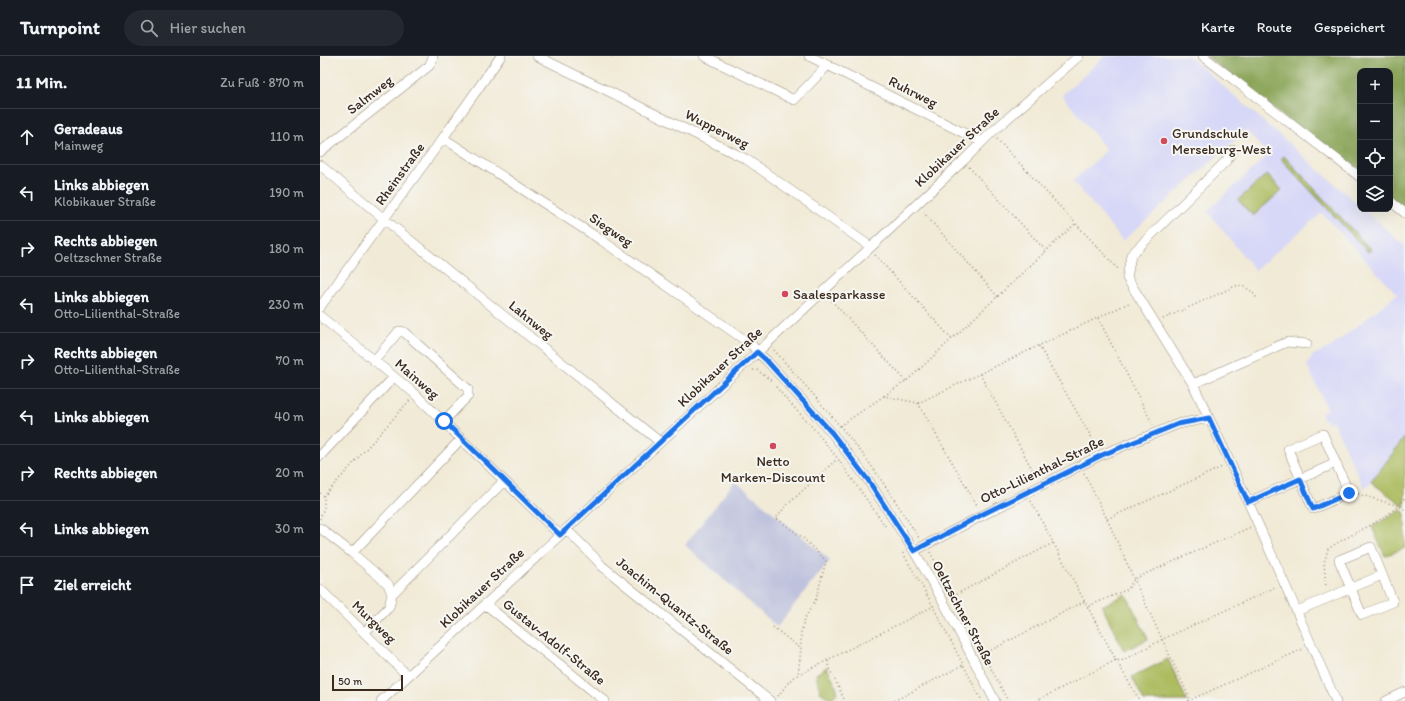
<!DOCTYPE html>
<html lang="de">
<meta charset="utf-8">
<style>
body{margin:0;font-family:Itim,sans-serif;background:#242831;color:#f1f3f6}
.controls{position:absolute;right:12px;top:12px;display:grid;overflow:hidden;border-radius:8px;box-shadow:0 4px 16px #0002}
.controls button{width:36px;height:36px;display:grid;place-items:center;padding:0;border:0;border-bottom:1px solid #363941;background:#171b24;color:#f1f3f6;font:20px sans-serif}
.scale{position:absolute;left:12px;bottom:10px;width:71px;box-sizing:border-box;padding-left:4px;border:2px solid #3b2a1e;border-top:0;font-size:11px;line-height:14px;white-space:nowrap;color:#3b2a1e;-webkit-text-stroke:3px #f6f6f2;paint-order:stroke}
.stop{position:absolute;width:12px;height:12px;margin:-9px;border:3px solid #1a73e8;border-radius:50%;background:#fff}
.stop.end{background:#1a73e8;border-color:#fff;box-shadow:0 1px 4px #0008}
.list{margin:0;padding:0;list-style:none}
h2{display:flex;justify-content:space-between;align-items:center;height:52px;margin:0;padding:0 16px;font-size:17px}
h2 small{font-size:13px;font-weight:400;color:#9ea1a6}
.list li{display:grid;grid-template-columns:26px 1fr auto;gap:12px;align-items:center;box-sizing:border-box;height:56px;padding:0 16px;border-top:1px solid #363941}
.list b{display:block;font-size:15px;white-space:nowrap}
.list p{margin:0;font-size:13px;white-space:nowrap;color:#9ea1a6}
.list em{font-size:13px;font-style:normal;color:#9ea1a6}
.icon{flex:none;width:22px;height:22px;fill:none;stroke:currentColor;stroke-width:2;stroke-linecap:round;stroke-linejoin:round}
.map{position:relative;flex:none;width:1085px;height:645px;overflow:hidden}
header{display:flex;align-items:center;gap:24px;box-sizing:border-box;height:56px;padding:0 20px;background:#171b24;border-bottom:1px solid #363941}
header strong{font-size:19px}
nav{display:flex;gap:22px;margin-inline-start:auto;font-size:14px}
.search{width:280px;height:36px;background:#242831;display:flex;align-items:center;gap:10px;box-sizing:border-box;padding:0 14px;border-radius:22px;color:#9ea1a6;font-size:15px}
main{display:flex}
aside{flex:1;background:#171b24}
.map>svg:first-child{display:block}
</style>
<header>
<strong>Turnpoint</strong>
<div class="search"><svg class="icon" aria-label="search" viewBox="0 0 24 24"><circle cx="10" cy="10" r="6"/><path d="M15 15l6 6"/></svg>Hier suchen</div>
<nav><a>Karte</a><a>Route</a><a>Gespeichert</a></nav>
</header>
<main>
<aside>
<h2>11 Min.<small>Zu Fuß · 870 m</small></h2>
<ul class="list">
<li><svg class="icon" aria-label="ahead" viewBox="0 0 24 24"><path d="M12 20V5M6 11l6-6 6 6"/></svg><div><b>Geradeaus</b><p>Mainweg</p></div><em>110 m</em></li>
<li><svg class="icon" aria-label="left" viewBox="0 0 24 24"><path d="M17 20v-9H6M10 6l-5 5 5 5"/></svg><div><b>Links abbiegen</b><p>Klobikauer Straße</p></div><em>190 m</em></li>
<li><svg class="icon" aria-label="right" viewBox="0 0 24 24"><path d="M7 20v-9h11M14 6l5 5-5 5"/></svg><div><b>Rechts abbiegen</b><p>Oeltzschner Straße</p></div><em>180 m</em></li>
<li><svg class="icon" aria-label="left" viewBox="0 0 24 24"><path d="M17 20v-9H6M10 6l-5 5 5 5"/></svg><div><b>Links abbiegen</b><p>Otto-Lilienthal-Straße</p></div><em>230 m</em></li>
<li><svg class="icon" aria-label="right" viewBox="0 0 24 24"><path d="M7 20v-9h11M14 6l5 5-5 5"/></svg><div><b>Rechts abbiegen</b><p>Otto-Lilienthal-Straße</p></div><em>70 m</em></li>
<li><svg class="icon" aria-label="left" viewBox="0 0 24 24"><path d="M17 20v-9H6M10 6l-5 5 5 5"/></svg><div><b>Links abbiegen</b></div><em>40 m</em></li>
<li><svg class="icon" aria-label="right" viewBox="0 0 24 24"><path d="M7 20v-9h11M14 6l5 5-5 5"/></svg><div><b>Rechts abbiegen</b></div><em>20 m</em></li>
<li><svg class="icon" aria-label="left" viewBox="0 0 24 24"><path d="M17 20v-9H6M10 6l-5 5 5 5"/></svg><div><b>Links abbiegen</b></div><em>30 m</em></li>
<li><svg class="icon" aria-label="arrive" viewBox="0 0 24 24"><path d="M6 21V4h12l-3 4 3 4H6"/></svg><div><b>Ziel erreicht</b></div></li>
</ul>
</aside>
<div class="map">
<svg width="1085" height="645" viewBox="0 0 1085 645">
<rect width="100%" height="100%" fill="#f6f6f2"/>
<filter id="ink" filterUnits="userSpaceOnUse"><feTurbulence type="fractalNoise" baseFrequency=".025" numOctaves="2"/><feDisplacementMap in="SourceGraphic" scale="8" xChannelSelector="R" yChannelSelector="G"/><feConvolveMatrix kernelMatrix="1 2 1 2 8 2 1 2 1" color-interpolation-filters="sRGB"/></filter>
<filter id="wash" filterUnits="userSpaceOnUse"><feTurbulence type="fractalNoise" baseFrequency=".012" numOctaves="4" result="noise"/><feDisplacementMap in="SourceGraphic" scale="16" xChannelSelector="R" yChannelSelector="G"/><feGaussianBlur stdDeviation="0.9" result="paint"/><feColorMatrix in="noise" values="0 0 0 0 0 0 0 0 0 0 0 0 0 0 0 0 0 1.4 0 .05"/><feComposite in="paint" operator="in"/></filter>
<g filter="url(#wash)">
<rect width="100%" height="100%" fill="#f1ead6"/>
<!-- built -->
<path fill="#d7d7f8" d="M785 0H869L1040 150V153H1043L1085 190V382L1051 426 1044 432 1013 365 1007 367 1006 363 1004 364 1001 356 1008 354 987 309 993 299 1011 291 1077 238 1002 157 935 214 887 155 948 99 926 74 803 185 753 125 787 94 742 39Z"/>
<!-- industrial -->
<path fill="#bfc2dd" d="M415 425 510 504 457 571 365 489Z"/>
<!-- green -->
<path fill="#acbc5f" stroke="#74733e" d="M964 100 1051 194 1048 196 961 103Z
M947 118 962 134 933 160 918 144Z
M1085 381V451L1051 426Z
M1081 454 1085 457V492L1065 500 1052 471Z
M806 538 828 583 804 595 782 550Z
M848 603 867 645H824L812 621Z
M507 611 517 632V637L511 643 500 636 496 618Z"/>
<!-- forest -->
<path fill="#89a456" stroke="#62673a" d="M886 0H1085V157L1070 145V15H1040V121Z"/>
</g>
<g filter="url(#ink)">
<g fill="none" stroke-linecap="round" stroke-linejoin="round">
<defs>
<path id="minor" d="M217 0 426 103 551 191
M384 0 474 44 508 9
M489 0 662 86
M883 0 1040 121
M123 82 281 184 432 289 437 296 447 305 512 377 548 424 594 495 623 545 675 645
M0 96 109 10 113 2 112 0
M0 109 64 163 340 386
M1070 145 1085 157
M0 251 123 82 181 0
M0 260 95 338 240 479
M54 305 79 275 84 276 148 333V340L124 365
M873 328 967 286 987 288
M889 362 873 328 807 222 811 199 906 105 913 94
M1003 378 1029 437 993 453 968 393Z
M0 400 74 321
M928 446 1016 407
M0 472 32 497 68 528 72 538 69 551 45 576
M246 473 275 502 282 510 450 645
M1051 491 1073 546 1042 559 1019 504Z
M594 495 663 459 781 399 858 368 889 362C934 455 974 550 1016 645
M32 497 141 383
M0 533 88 620
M72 538 184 425
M165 548 285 645
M977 555 1062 519
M61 645 551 191 643 105 671 77 759 0
M1066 645 1085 636"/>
</defs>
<!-- minor casing -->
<use href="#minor" stroke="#968a7a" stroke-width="10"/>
<!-- path -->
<path stroke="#968a7a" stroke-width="1.5" stroke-dasharray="1 3" stroke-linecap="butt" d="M292 0 293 2
M677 83 798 213
M649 111 726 195
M603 156 678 241
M555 199 632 283
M509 242 586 325
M778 262 833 369
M843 263 918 229C927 231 933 235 937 243
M719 290 777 391
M454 294C485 329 516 364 545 401 564 427 581 454 599 482
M433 314H437L453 326
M660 318 717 422
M456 331 467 344 494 373 518 403 566 471
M564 340 589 323 756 167
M598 347 658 451
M520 370 564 340 598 347 811 246
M764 417 787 463 814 523 871 645
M0 437 4 440 90 344
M1038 438 1079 450 1085 454
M711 445 796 604 820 645
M0 463 4 451V440
M787 463 902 411
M610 496 688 645
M583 497 607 539 662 645
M1006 533 1004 507 1008 493C1033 475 1066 467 1085 442
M633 540 733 487
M769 550 808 533 814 523 931 471
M453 571 481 593
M664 598 765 545
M508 605 511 616 525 645
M478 619 614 550
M458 640 472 622 478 619 481 593V576L485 562 496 543 506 505 483 482 456 462 467 449 517 403
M574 645 643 609
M716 645 796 604 801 605 807 602 843 583 956 531
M868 645 983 593"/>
<!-- minor -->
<use href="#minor" stroke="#fff" stroke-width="9"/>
</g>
</g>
<g fill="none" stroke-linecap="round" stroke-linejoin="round" filter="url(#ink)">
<!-- route -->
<path stroke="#1a73e8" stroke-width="5" d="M124 365 240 479 437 296 447 305 512 377 548 424 594 495 663 458 782 399 858 368 889 362 928 446 980 423 993 453 1029 437"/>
</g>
<!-- markers -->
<g fill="#d1495b" stroke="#f6f6f2" stroke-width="1.5">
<circle cx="844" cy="85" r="4"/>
<circle cx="465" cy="238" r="4"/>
<circle cx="453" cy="390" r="4"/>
</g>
<g text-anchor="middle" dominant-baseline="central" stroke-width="4" stroke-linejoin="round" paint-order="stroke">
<!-- street labels -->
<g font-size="14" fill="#3b2a1e" stroke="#f6f6f2">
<text transform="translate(593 36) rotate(27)">Ruhrweg</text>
<text transform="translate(50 39) rotate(-38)">Salmweg</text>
<text transform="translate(397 73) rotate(27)">Wupperweg</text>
<text transform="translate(637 91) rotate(-43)">Klobikauer Straße</text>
<text transform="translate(80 118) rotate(-54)">Rheinstraße</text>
<text transform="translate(291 174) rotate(34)">Siegweg</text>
<text transform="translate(211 264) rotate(39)">Lahnweg</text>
<text transform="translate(400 311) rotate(-43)">Klobikauer Straße</text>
<text transform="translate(97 323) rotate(41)">Mainweg</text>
<text transform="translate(722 414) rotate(-26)">Otto-Lilienthal-Straße</text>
<text transform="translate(162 532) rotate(-43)">Klobikauer Straße</text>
<text transform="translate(355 550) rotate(39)">Joachim-Quantz-Straße</text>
<text transform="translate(643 557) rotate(62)">Oeltzschner Straße</text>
<text transform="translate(54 566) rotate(44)">Murgweg</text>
<text transform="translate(234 586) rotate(39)">Gustav-Adolf-Straße</text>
</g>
<!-- poi labels -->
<g font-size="14" fill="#3b2a1e" stroke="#f6f6f2" text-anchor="start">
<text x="852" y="77">Grundschule<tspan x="852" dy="16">Merseburg-West</tspan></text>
<text x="473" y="238">Saalesparkasse</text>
<text x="453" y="405" text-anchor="middle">Netto<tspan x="453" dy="16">Marken-Discount</tspan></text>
</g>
</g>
</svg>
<div class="controls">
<button>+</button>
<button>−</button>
<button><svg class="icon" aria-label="locate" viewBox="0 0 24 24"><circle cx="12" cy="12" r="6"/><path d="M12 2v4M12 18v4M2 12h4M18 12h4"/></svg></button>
<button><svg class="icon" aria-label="layers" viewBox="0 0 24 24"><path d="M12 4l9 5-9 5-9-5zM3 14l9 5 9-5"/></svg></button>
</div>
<div class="scale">50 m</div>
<div class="stop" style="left:124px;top:365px"></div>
<div class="stop end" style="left:1029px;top:437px"></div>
</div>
</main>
